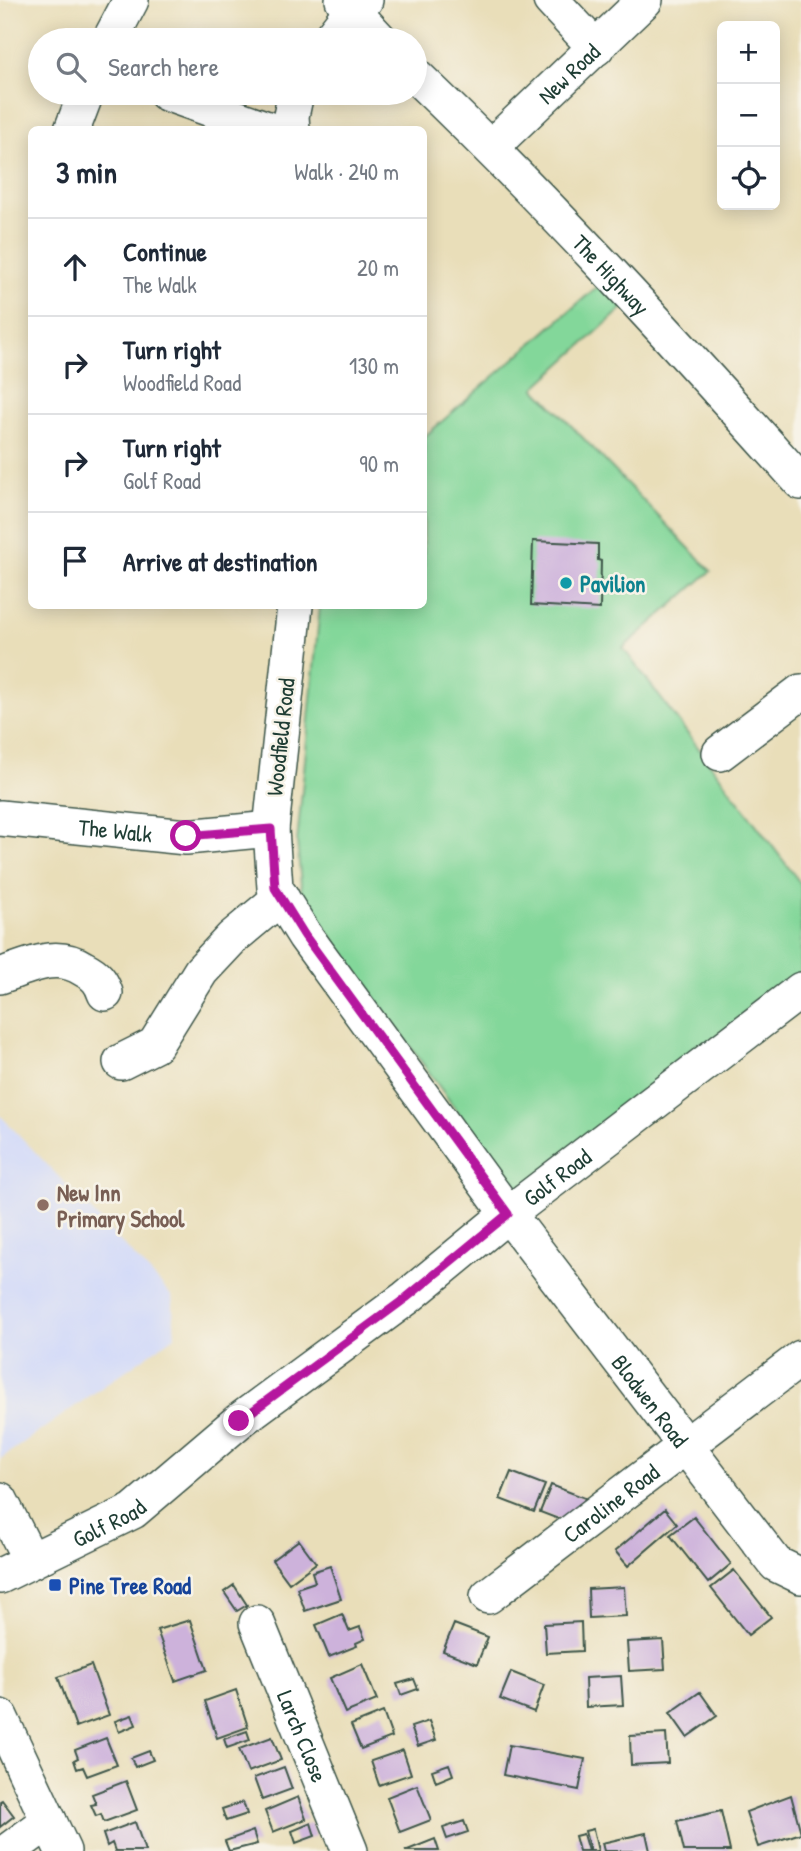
<!DOCTYPE html>
<meta charset="utf-8">
<style>
body{margin:0;font-family:"Patrick Hand",sans-serif;background:#f6f6f7;color:#1f2937}
.controls{position:absolute;right:21px;top:21px;display:grid;overflow:hidden;border-radius:10px;box-shadow:0 4px 18px #0003}
.controls button{width:63px;height:63px;display:grid;place-items:center;padding:0;border:0;border-bottom:2px solid #e0e1e3;background:#fff;color:#1f2937;font:35px sans-serif}
.stop{position:absolute;width:21px;height:21px;margin:-16px;border:5px solid #b5179e;border-radius:50%;background:#fff}
.stop.end{background:#b5179e;border-color:#fff;box-shadow:0 2px 7px #0008}
.list{margin:0;padding:0;list-style:none}
h2{display:flex;justify-content:space-between;align-items:center;height:91px;margin:0;padding:0 28px;font-size:30px}
h2 small{font-size:23px;font-weight:400;color:#747a83}
.list li{display:grid;grid-template-columns:46px 1fr auto;gap:21px;align-items:center;box-sizing:border-box;height:98px;padding:0 28px;border-top:2px solid #e0e1e3}
.list b{display:block;font-size:26px;white-space:nowrap}
.list p{margin:0;font-size:23px;white-space:nowrap;color:#747a83}
.list em{font-size:23px;font-style:normal;color:#747a83}
.icon{flex:none;width:38px;height:38px;fill:none;stroke:currentColor;stroke-width:2;stroke-linecap:round;stroke-linejoin:round}
.map{position:relative;flex:none;width:801px;height:1851px;overflow:hidden}
.search{position:absolute;background:#fff;box-shadow:0 4px 18px #0003;left:28px;top:28px;width:399px;height:77px;display:flex;align-items:center;gap:18px;box-sizing:border-box;padding:0 24px;border-radius:38px;color:#747a83;font-size:26px}
.panel{position:absolute;background:#fff;box-shadow:0 4px 18px #0003;left:28px;top:126px;width:399px;height:483px;border-radius:10px}
.map>svg:first-child{display:block}
</style>
<div class="map">
<svg width="801" height="1851" viewBox="0 0 801 1851">
<rect width="100%" height="100%" fill="#f7f3e8"/>
<filter id="ink" filterUnits="userSpaceOnUse"><feTurbulence type="fractalNoise" baseFrequency=".0143" numOctaves="2"/><feDisplacementMap in="SourceGraphic" scale="14" xChannelSelector="R" yChannelSelector="G"/><feConvolveMatrix kernelMatrix="1 2 1 2 8 2 1 2 1" color-interpolation-filters="sRGB"/></filter>
<filter id="wash" filterUnits="userSpaceOnUse"><feTurbulence type="fractalNoise" baseFrequency=".00686" numOctaves="4" result="noise"/><feDisplacementMap in="SourceGraphic" scale="28" xChannelSelector="R" yChannelSelector="G"/><feGaussianBlur stdDeviation="1.57" result="paint"/><feColorMatrix in="noise" values="0 0 0 0 0 0 0 0 0 0 0 0 0 0 0 0 0 1.4 0 .05"/><feComposite in="paint" operator="in"/></filter>
<g filter="url(#wash)">
<rect width="100%" height="100%" fill="#e9deb9"/>
<!-- built -->
<path fill="#d1d9f9" d="M0 1115 172 1296 175 1336 0 1459Z"/>
<!-- green -->
<path fill="#83d79a" stroke="#518a67" stroke-width="2" d="M612 274 634 298 535 388 711 571 623 648 801 884V990L523 1203 302 896 297 842 320 606H424V437Z"/>
<g id="blocks">
<!-- building -->
<path fill="#cdb2db" d="M533 541 598 544V560L601 561 600 609 531 605Z
M511 1472 545 1485 534 1512 500 1499Z
M551 1485 585 1498 574 1525 540 1512Z
M665 1509 677 1524 628 1566 615 1551Z
M694 1517 731 1564 708 1583 670 1535Z
M299 1540 316 1563 289 1583 272 1560Z
M330 1566 341 1599 305 1611 297 1588 315 1582 312 1572Z
M734 1570 771 1617 748 1635 711 1588Z
M234 1585 247 1605 237 1611 224 1592Z
M624 1587 626 1616 589 1618 588 1589Z
M342 1614 349 1631 360 1627 365 1639 356 1643 357 1646 329 1657 316 1625Z
M190 1620 207 1670 175 1681 157 1630Z
M581 1622 582 1651 546 1653 544 1624Z
M454 1624 488 1637 477 1664 443 1651Z
M663 1640 665 1669 629 1671 627 1642Z
M362 1664 377 1700 345 1713 330 1678Z
M91 1665 109 1715 76 1727 58 1677Z
M511 1672 544 1685 534 1712 500 1699Z
M621 1676 623 1705 586 1707 585 1678Z
M414 1679 418 1689 401 1695 397 1684Z
M236 1690 248 1727 217 1738 205 1701Z
M700 1692 717 1716 687 1737 670 1713Z
M383 1712 392 1737 361 1749 351 1725Z
M132 1715 136 1725 119 1732 115 1721Z
M429 1721 436 1740 418 1746 411 1727Z
M247 1731 250 1740 227 1748 224 1739Z
M666 1734 668 1763 631 1765 630 1736Z
M272 1737 281 1760 248 1772 239 1749Z
M106 1738 117 1765 87 1776 83 1767 77 1769 74 1760 78 1758 75 1750Z
M509 1745 585 1759 579 1790 503 1775Z
M403 1750 411 1774 379 1785 371 1761Z
M149 1751 153 1760 135 1767 131 1758Z
M449 1764 453 1775 436 1782 432 1770Z
M284 1767 292 1789 262 1800 254 1778Z
M126 1781 137 1810 104 1822 101 1814 96 1816 91 1805 96 1804 92 1794Z
M417 1785 431 1820 400 1832 387 1797Z
M791 1795 801 1833 758 1847 746 1812Z
M298 1797 306 1819 273 1832 265 1811Z
M2 1800 14 1816 0 1827V1801Z
M243 1802 247 1814 226 1821 222 1809Z
M721 1811 730 1851H684L677 1821Z
M464 1821 468 1832 447 1839 443 1828Z
M135 1822 145 1851H115L112 1843 107 1846 103 1834Z
M311 1823 315 1836 296 1843 292 1831Z
M593 1829 598 1851H590L585 1831Z
M253 1831 257 1844 229 1851 225 1841Z
M646 1833 650 1851H604L602 1843Z
M583 1834 588 1851H579L575 1836Z
M435 1839 439 1851H405Z"/>
</g>
</g>
<g filter="url(#ink)">
<use href="#blocks" fill-opacity="0" stroke="#3d5548" stroke-width="2"/>
<g fill="none" stroke-linecap="round" stroke-linejoin="round">
<defs>
<g id="minor">
<path d="M343 0 380 40"/>
<path d="M551 0 596 48"/>
<path d="M110 40 131 0"/>
<path d="M329 40 352 10 365 0"/>
<path id="s1" d="M415 75C550 204 676 342 801 482"/>
<path d="M166 93 270 130"/>
<path d="M72 130 86 93"/>
<path d="M292 130 291 116 296 93"/>
<path id="s2" d="M491 147 645 0"/>
<path id="s3" d="M295 606 271 829 275 888 305 936 508 1214 776 1564 801 1576"/>
<path d="M720 753 801 692"/>
<path id="s4" d="M0 818 186 837 271 829"/>
<path d="M0 976C30 966 56 951 84 969 96 975 101 981 105 993"/>
<path d="M121 1062 155 1045 201 971 232 938 281 897"/>
<path d="M0 1500 31 1561"/>
<path id="s5" d="M0 1576 133 1511 239 1421 406 1298 508 1214 801 990"/>
<path id="s6" d="M488 1596 801 1358"/>
<path id="s7" d="M257 1623 350 1851"/>
<path d="M0 1717 63 1851"/>
<path d="M8 1851 49 1821"/>
</g>
</defs>
<!-- minor casing -->
<use href="#minor" stroke="#3d5548" stroke-width="38"/>
<!-- minor -->
<use href="#minor" stroke="#fff" stroke-width="35"/>
</g>
</g>
<g fill="none" stroke-linecap="round" stroke-linejoin="round" filter="url(#ink)">
<!-- route -->
<path stroke="#b5179e" stroke-width="9" d="M186 836 271 829 275 888 305 936 508 1214 406 1298 239 1421"/>
</g>
<!-- markers -->
<circle fill="#0f9aa8" stroke="#f7f3e8" stroke-width="2.5" cx="566" cy="583" r="7"/>
<circle fill="#8d6e63" stroke="#f7f3e8" stroke-width="2.5" cx="43" cy="1205" r="7"/>
<rect fill="#1a4fb4" stroke="#f7f3e8" stroke-width="2.5" x="48" y="1578" width="14" height="14" rx="3.5"/>
<g text-anchor="middle" dominant-baseline="central" stroke-width="5" stroke-linejoin="round" paint-order="stroke">
<!-- street labels -->
<g font-size="23" fill="#1f3d34" stroke="#f7f3e8">
<text stroke="none"><textPath href="#s2" startOffset="107">New Road</textPath></text>
<text stroke="none"><textPath href="#s1" startOffset="280">The Highway</textPath></text>
<text transform="translate(280 737) rotate(-84)">Woodfield Road</text>
<text stroke="none"><textPath href="#s4" startOffset="116">The Walk</textPath></text>
<text stroke="none"><textPath href="#s5" startOffset="688">Golf Road</textPath></text>
<text stroke="none"><textPath href="#s3" startOffset="919">Blodwen Road</textPath></text>
<text stroke="none"><textPath href="#s6" startOffset="154">Caroline Road</textPath></text>
<text stroke="none"><textPath href="#s5" startOffset="121">Golf Road</textPath></text>
<text stroke="none"><textPath href="#s7" startOffset="122">Larch Close</textPath></text>
</g>
<!-- culture labels -->
<g font-size="23" font-weight="bold" fill="#0d838f" stroke="#f7f3e8" text-anchor="start">
<text x="580" y="583">Pavilion</text>
</g>
<!-- education labels -->
<g font-size="23" font-weight="bold" fill="#785e54" stroke="#f7f3e8" text-anchor="start">
<text x="57" y="1192">New Inn<tspan x="57" dy="26">Primary School</tspan></text>
</g>
<!-- transit labels -->
<g font-size="23" font-weight="bold" fill="#164399" stroke="#f7f3e8" text-anchor="start">
<text x="69" y="1585">Pine Tree Road</text>
</g>
</g>
</svg>
<div class="controls">
<button>+</button>
<button>−</button>
<button><svg class="icon" aria-label="locate" viewBox="0 0 24 24"><circle cx="12" cy="12" r="6"/><path d="M12 2v4M12 18v4M2 12h4M18 12h4"/></svg></button>
</div>
<div class="stop" style="left:186px;top:836px"></div>
<div class="stop end" style="left:239px;top:1421px"></div>
<div class="search"><svg class="icon" aria-label="search" viewBox="0 0 24 24"><circle cx="10" cy="10" r="6"/><path d="M15 15l6 6"/></svg>Search here</div>
<section class="panel">
<h2>3 min<small>Walk · 240 m</small></h2>
<ul class="list">
<li><svg class="icon" aria-label="ahead" viewBox="0 0 24 24"><path d="M12 20V5M6 11l6-6 6 6"/></svg><div><b>Continue</b><p>The Walk</p></div><em>20 m</em></li>
<li><svg class="icon" aria-label="right" viewBox="0 0 24 24"><path d="M7 20v-9h11M14 6l5 5-5 5"/></svg><div><b>Turn right</b><p>Woodfield Road</p></div><em>130 m</em></li>
<li><svg class="icon" aria-label="right" viewBox="0 0 24 24"><path d="M7 20v-9h11M14 6l5 5-5 5"/></svg><div><b>Turn right</b><p>Golf Road</p></div><em>90 m</em></li>
<li><svg class="icon" aria-label="arrive" viewBox="0 0 24 24"><path d="M6 21V4h12l-3 4 3 4H6"/></svg><div><b>Arrive at destination</b></div></li>
</ul>
</section>
</div>
